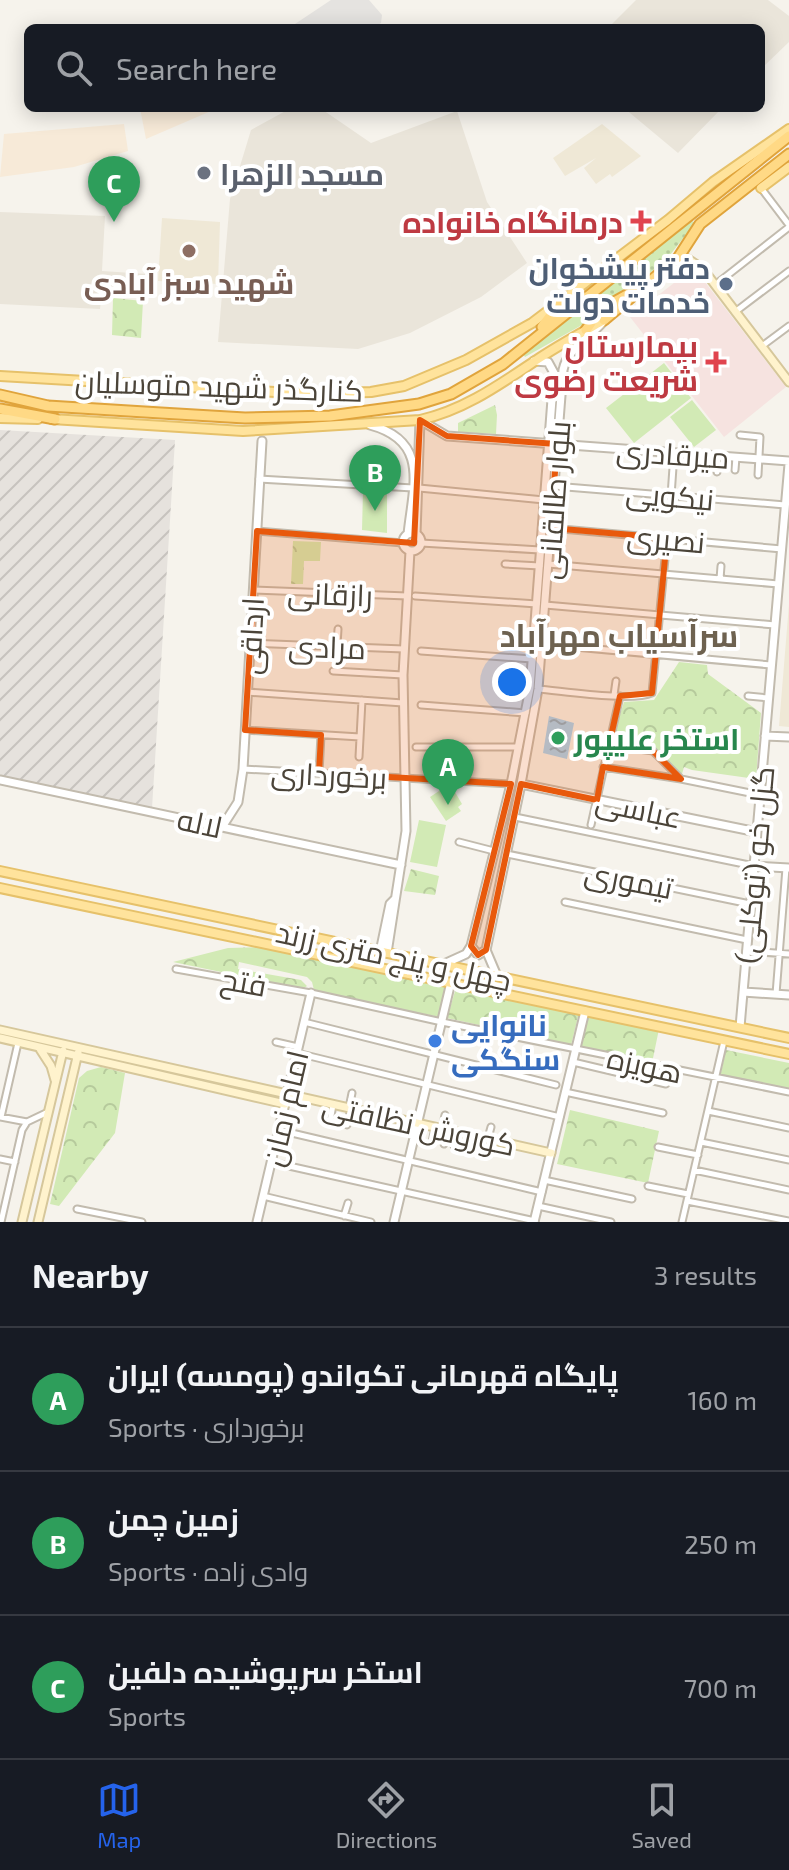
<!DOCTYPE html>
<meta charset="utf-8">
<style>
body{margin:0;font-family:"Exo 2",Cairo,sans-serif;background:#242831;color:#f1f3f6}
.you{position:absolute;left:512px;top:682px;width:28px;height:28px;margin:-20px;border:6px solid #fff;border-radius:50%;background:#1a73e8;box-shadow:0 0 0 12px #1a73e833}
.badge{display:grid;place-items:center;width:52px;height:52px;border-radius:50%;background:#2563eb;color:#fff;font-size:26px;font-weight:700}
.pin{position:absolute;translate:-50% -66px;filter:drop-shadow(0 2px 4px #0008)}
.pin::after{content:'';position:absolute;top:42px;width:28px;height:24px;background:inherit;clip-path:polygon(0 0,100% 0,50% 100%)}
.list{margin:0;padding:0;list-style:none}
h2{display:flex;justify-content:space-between;align-items:center;height:104px;margin:0;padding:0 32px;font-size:34px}
h2 small{font-size:26px;font-weight:400;color:#9ea1a6}
.list li{display:grid;grid-template-columns:52px 1fr auto;gap:24px;align-items:center;box-sizing:border-box;height:144px;padding:0 32px;border-top:2px solid #363941}
.list b{display:block;font-size:30px;white-space:nowrap}
.list p{margin:0;font-size:26px;white-space:nowrap;color:#9ea1a6}
.list em{font-size:26px;font-style:normal;color:#9ea1a6}
.icon{flex:none;width:44px;height:44px;fill:none;stroke:currentColor;stroke-width:2;stroke-linecap:round;stroke-linejoin:round}
.map{position:relative;flex:none;width:789px;height:1222px;overflow:hidden}
.search{position:absolute;background:#171b24;box-shadow:0 4px 20px #0003;left:24px;right:24px;top:24px;height:88px;display:flex;align-items:center;gap:20px;box-sizing:border-box;padding:0 28px;border-radius:12px;color:#9ea1a6;font-size:30px}
.sheet{height:536px;background:#171b24}
nav{display:flex;justify-content:space-around;align-items:center;box-sizing:border-box;height:112px;border-top:2px solid #363941;background:#171b24;font-size:22px;color:#9ea1a6}
nav a{display:grid;justify-items:center;gap:4px}
nav .on{color:#2563eb}
.map>svg:first-child{display:block}
</style>
<div class="map">
<svg width="789" height="1222" viewBox="0 0 789 1222">
<defs>
<pattern id="industrial-furrows" width="10" height="10" patternUnits="userSpaceOnUse" patternTransform="scale(2)"><rect width="10" height="10" fill="#e6e2dd"/><path d="M-1 1l2-2M0 10L10 0M9 11l2-2" fill="none" stroke="#c7c3be"/></pattern>
<pattern id="grass-dots" width="8" height="8" patternUnits="userSpaceOnUse" patternTransform="scale(2)"><rect width="8" height="8" fill="#d2eab5"/><path d="M2 2h.1M6 6h.1" fill="none" stroke="#b6ca9c" stroke-width="1.8" stroke-linecap="round"/></pattern>
<pattern id="forest-crowns" width="20" height="18" patternUnits="userSpaceOnUse" patternTransform="scale(2)"><rect width="20" height="18" fill="#d2eab5"/><path d="M2 6a3 3 0 1 1 6 0M12 15a3 3 0 1 1 6 0" fill="none" stroke="#b6ca9c"/></pattern>
<pattern id="water-ripples" width="26" height="14" patternUnits="userSpaceOnUse" patternTransform="scale(2)"><rect width="26" height="14" fill="#a9d4f2"/><path d="M2 4q2-2 4 0t4 0M15 11q2-2 4 0t4 0" fill="none" stroke="#8caec5"/></pattern>
</defs>
<rect width="100%" height="100%" fill="#f6f3ec"/>
<!-- residential -->
<path fill="#eae5da" d="M636 0H768L789 16V42L761 69V28H608Z
M291 108H320L371 143 457 111 487 202 527 263 481 297 410 333 358 349 218 342 230 199 251 130Z
M624 108H722L678 153Z
M0 212 105 216 102 271 147 274 145 293 102 291 100 309 0 304Z"/>
<!-- commercial -->
<path fill="#f7ead8" d="M140 108H210L211 111 146 139Z
M124 124 128 151 74 167 0 177 4 134Z"/>
<!-- industrial -->
<path fill="url(#industrial-furrows)" d="M0 430 175 440 152 808 0 777Z"/>
<!-- education -->
<path fill="#efe8d6" d="M602 124 641 156 612 177 610 174 596 184 584 168 596 158 565 176 553 158Z
M162 218 220 222 218 284 158 281Z
M789 604V727L779 726Z"/>
<!-- medical -->
<path fill="#f6e3e0" d="M683 276 701 277 786 387 724 437 630 317Z"/>
<!-- grass -->
<path fill="url(#grass-dots)" d="M691 220 695 223 663 264 598 306 595 298Z"/>
<!-- forest -->
<path fill="url(#forest-crowns)" d="M113 298 143 301 141 338 112 335Z
M495 405 497 415 496 434 458 432V423Z
M293 541 321 542 320 561H304L303 584H291Z
M679 662 707 665 708 674 761 713 756 779 692 770 684 767 682 774 652 745 618 743 613 737 624 702 654 700Z
M411 869 439 876 435 895 404 891Z
M263 947 444 984 447 988 440 1017 319 993 314 990 312 982 307 977 239 962 238 969 301 980 307 986 303 989 173 962 228 948Z
M456 988 579 1013 571 1045 447 1018Z
M589 1015 659 1029 652 1063 579 1047 585 1017Z
M726 1050 789 1063V1091L720 1077Z
M101 1067 125 1073 115 1133 59 1206 50 1204 79 1078 87 1071Z
M570 1110 659 1131 648 1183 557 1164Z"/>
<!-- garden -->
<path fill="#d2eab5" d="M589 301 593 311 605 312 525 357 523 354Z
M664 363 691 398 634 443 606 408Z
M692 400 716 430 694 447 670 417Z
M363 491 387 493V533L362 530Z
M445 787 447 790 452 787 462 804 458 807 461 811 446 821 430 797Z
M419 820 446 825 437 867 410 862Z"/>
<!-- parking -->
<path fill="#e5e3e0" d="M331 0H369L382 15 381 23 373 28H289Z"/>
<!-- water -->
<path fill="url(#water-ripples)" d="M549 716 574 723 567 759 543 753Z"/>
<g fill="none" stroke-linecap="round" stroke-linejoin="round">
<defs>
<path id="minor" d="M761 188 789 225
M715 285 789 227
M735 312 789 271
M762 346 789 326
M740 435 760 437 758 475
M735 470 736 457
M717 472 718 456
M259 479 413 488
M554 486 785 505
M419 488 544 500
M671 496 674 453
M551 528 782 549
M257 531 403 543
M421 543 540 550
M505 564 540 566
M548 564 778 584
M720 579 721 566
M253 590 407 596
M415 596 537 604
M545 605 775 625
M250 643 404 649
M542 644 771 665
M337 645 338 629
M421 651 532 659
M333 671 403 675
M538 689C563 691 632 702 652 693L667 538
M247 692 403 703
M614 695 616 681
M748 696 768 698
M421 705 526 713
M245 730 360 737
M609 745 653 751 680 778
M416 747H519
M359 757 362 700
M603 767 681 779 760 795
M243 769 511 784
M319 773 321 735
M515 817 754 866
M591 825 620 696
M459 842 494 851
M507 854 750 904
M565 902 747 940
M746 951 789 954
M176 969 311 993 442 1022 789 1092
M776 994 786 868
M304 1022 556 1085
M276 1042 298 1047
M297 1053 560 1117
M573 1062 666 1084
M565 1092 663 1113
M349 1108 352 1093
M708 1111 789 1128
M0 1117 27 1122
M1 1117 18 1043
M330 1121 333 1105
M347 1125 351 1109
M442 1129 445 1115
M279 1130 542 1192
M488 1138 491 1127
M432 1142 435 1128
M701 1142 789 1160
M444 1144 446 1131
M454 1146 456 1133
M658 1147 698 1155
M471 1150 474 1137
M0 1159 15 1162
M271 1162 535 1221
M694 1170 789 1190
M544 1180 632 1199
M648 1186 688 1194
M263 1196 371 1222
M687 1201 789 1221
M538 1206 611 1222
M77 1209 142 1222
M344 1216 348 1203
M1 1222 22 1130 27 1122 48 1112
M682 1222 724 1041"/>
<path id="tertiary" d="M420 420 447 436 789 461
M370 425C430 441 413 486 408 534
M403 542a9 9 0 1 1 18 0a9 9 0 1 1-18 0Z
M416 534 420 420
M765 736 789 737
M0 780 401 865
M521 784 757 832
M222 827 238 802 243 769 262 441
M754 866 789 868
M471 946 478 955 486 950
M380 952 390 904 395 899
M387 953 406 831 403 675 410 551
M444 964 466 954 471 946 511 784 530 688 554 373 548 362 534 361
M497 976 486 950 521 784 538 689 563 370C567 349 589 338 602 323
M743 992 789 995
M740 1027 789 464
M257 1222 311 993
M394 1222 451 982
M534 1222 585 1011"/>
<path id="secondary" d="M678 258 688 259 703 269 789 382
M0 1030 551 1153
M0 1038 285 1104
M40 1049 51 1066 55 1080
M22 1222 63 1051
M38 1222 78 1053"/>
<path id="primary" d="M761 188 789 167
M0 376 308 394 371 392 404 386 466 360 532 323 668 220 713 182 789 129
M0 418 38 419
M52 419 243 431 420 420C464 410 499 385 535 361 557 346 581 333 604 320
M0 871 789 1038
M0 888 789 1054"/>
<path id="trunk" d="M593 293 592 305 602 309 634 291
M571 310 579 308 591 313V323L586 330
M604 320 678 258 700 224 789 154
M542 327 564 298
M0 395 48 406 161 413 245 418 330 416 419 404 451 394 503 364 789 136
M0 409 55 419"/>
</defs>
<!-- minor casing -->
<use href="#minor" stroke="#c2bbae" stroke-width="9"/>
<!-- tertiary casing -->
<use href="#tertiary" stroke="#c2bbae" stroke-width="11"/>
<!-- secondary casing -->
<use href="#secondary" stroke="#d6c79b" stroke-width="11"/>
<!-- primary casing -->
<use href="#primary" stroke="#e6c16a" stroke-width="12"/>
<!-- trunk casing -->
<use href="#trunk" stroke="#e0a43c" stroke-width="13"/>
<!-- minor -->
<use href="#minor" stroke="#fff" stroke-width="5"/>
<!-- tertiary -->
<use href="#tertiary" stroke="#fff" stroke-width="7"/>
<!-- secondary -->
<use href="#secondary" stroke="#fff3cd" stroke-width="7"/>
<!-- primary -->
<use href="#primary" stroke="#ffe39c" stroke-width="8"/>
<!-- trunk -->
<use href="#trunk" stroke="#ffd985" stroke-width="9"/>
</g>
<!-- marked area -->
<path fill="#e8590c" fill-opacity="0.2" stroke="#e8590c" stroke-width="6" stroke-linejoin="round" d="M420 420 447 436 557 444 551 528 667 538 652 693 620 696 609 745 653 751 681 779 603 767 597 800 521 784 486 950 478 955 471 946 511 784 319 773 321 735 245 730 257 531 414 543Z"/>
<!-- markers -->
<circle fill="#6b7280" stroke="#fff" stroke-width="3" cx="204" cy="173" r="8"/>
<g fill="#e0444e" stroke="#fff" stroke-width="3">
<path d="M637 209h8v8h8v8h-8v8h-8v-8h-8v-8h8z"/>
<path d="M712 350h8v8h8v8h-8v8h-8v-8h-8v-8h8z"/>
</g>
<circle fill="#8d6e63" stroke="#fff" stroke-width="3" cx="189" cy="251" r="8"/>
<circle fill="#5c6f8a" stroke="#fff" stroke-width="3" cx="726" cy="284" r="8"/>
<circle fill="#2e9e5b" stroke="#fff" stroke-width="3" cx="558" cy="738" r="8"/>
<circle fill="#3f7fe0" stroke="#fff" stroke-width="3" cx="435" cy="1041" r="8"/>
<g text-anchor="middle" dominant-baseline="central" stroke-width="8" stroke-linejoin="round" paint-order="stroke">
<!-- worship labels -->
<g font-size="30" font-weight="bold" fill="#5b616d" stroke="#fff" text-anchor="start">
<text x="220" y="173">مسجد الزهرا</text>
</g>
<!-- health labels -->
<g font-size="30" font-weight="bold" fill="#be3a42" stroke="#fff" text-anchor="end">
<text x="623" y="221">درمانگاه خانواده</text>
<text x="698" y="345">بیمارستان<tspan x="698" dy="34">شریعت رضوی</tspan></text>
</g>
<!-- service labels -->
<g font-size="30" font-weight="bold" fill="#4e5e75" stroke="#fff" text-anchor="end">
<text x="710" y="267">دفتر پیشخوان<tspan x="710" dy="34">خدمات دولت</tspan></text>
</g>
<!-- education labels -->
<g font-size="30" font-weight="bold" fill="#785e54" stroke="#fff">
<text x="189" y="282">شهید سبز آبادی</text>
</g>
<!-- street labels -->
<g font-size="30" fill="#4b4439" stroke="#fff">
<text transform="translate(219 385) rotate(2)">کنارگذر شهید متوسلیان</text>
<text transform="translate(673 453) rotate(4)">میرقادری</text>
<text transform="translate(670 495) rotate(5)">نیکویی</text>
<text transform="translate(553 500) rotate(-86)">بلوار طالقانی</text>
<text transform="translate(666 538) rotate(5)">نصیری</text>
<text transform="translate(330 593) rotate(2)">رازقانی</text>
<text transform="translate(250 636) rotate(-87)">ارداقی</text>
<text transform="translate(327 646) rotate(2)">مرادی</text>
<text transform="translate(329 774) rotate(3)">برخورداری</text>
<text transform="translate(639 808) rotate(12)">عباسی</text>
<text transform="translate(200 822) rotate(12)">لاله</text>
<text transform="translate(754 865) rotate(-85)">گزل خو (توکلی)</text>
<text transform="translate(629 879) rotate(11)">تیموری</text>
<text transform="translate(394 955) rotate(12)">چهل و پنج متری زرند</text>
<text transform="translate(244 981) rotate(10)">فتح</text>
<text transform="translate(645 1064) rotate(12)">هویزه</text>
<text transform="translate(284 1108) rotate(-77)">امام زمان</text>
<text transform="translate(419 1124) rotate(12)">کوروش نظافتی</text>
</g>
<!-- leisure labels -->
<g font-size="30" font-weight="bold" fill="#27864d" stroke="#fff" text-anchor="start">
<text x="574" y="738">استخر علیپور</text>
</g>
<!-- shop labels -->
<g font-size="30" font-weight="bold" fill="#366cbe" stroke="#fff" text-anchor="start">
<text x="451" y="1024">نانوایی<tspan x="451" dy="34">سنگکی</tspan></text>
</g>
<!-- neighbourhood labels -->
<g font-size="32" font-weight="bold" fill="#6e6250" stroke="#fff">
<text x="619" y="634">سرآسیاب مهرآباد</text>
</g>
</g>
</svg>
<div class="you"></div>
<div class="pin badge" style="left:448px;top:805px;background:#2e9e5b">A</div>
<div class="pin badge" style="left:375px;top:511px;background:#2e9e5b">B</div>
<div class="pin badge" style="left:114px;top:222px;background:#2e9e5b">C</div>
<div class="search"><svg class="icon" aria-label="search" viewBox="0 0 24 24"><circle cx="10" cy="10" r="6"/><path d="M15 15l6 6"/></svg>Search here</div>
</div>
<section class="sheet">
<h2>Nearby<small>3 results</small></h2>
<ul class="list">
<li><span class="badge" style="background:#2e9e5b">A</span><div><b>پایگاه قهرمانی تکواندو (پومسه) ایران</b><p>Sports · برخورداری</p></div><em>160 m</em></li>
<li><span class="badge" style="background:#2e9e5b">B</span><div><b>زمین چمن</b><p>Sports · وادی زاده</p></div><em>250 m</em></li>
<li><span class="badge" style="background:#2e9e5b">C</span><div><b>استخر سرپوشیده دلفین</b><p>Sports</p></div><em>700 m</em></li>
</ul>
</section>
<nav>
<a class="on"><svg class="icon" aria-label="map" viewBox="0 0 24 24"><path d="M3 6l6-2 6 2 6-2v14l-6 2-6-2-6 2zM9 4v14M15 6v14"/></svg>Map</a>
<a><svg class="icon" aria-label="directions" viewBox="0 0 24 24"><path d="M12 3l9 9-9 9-9-9zM9 14v-3h6M13 9l2 2-2 2"/></svg>Directions</a>
<a><svg class="icon" aria-label="saved" viewBox="0 0 24 24"><path d="M7 4h10v16l-5-4-5 4z"/></svg>Saved</a>
</nav>
